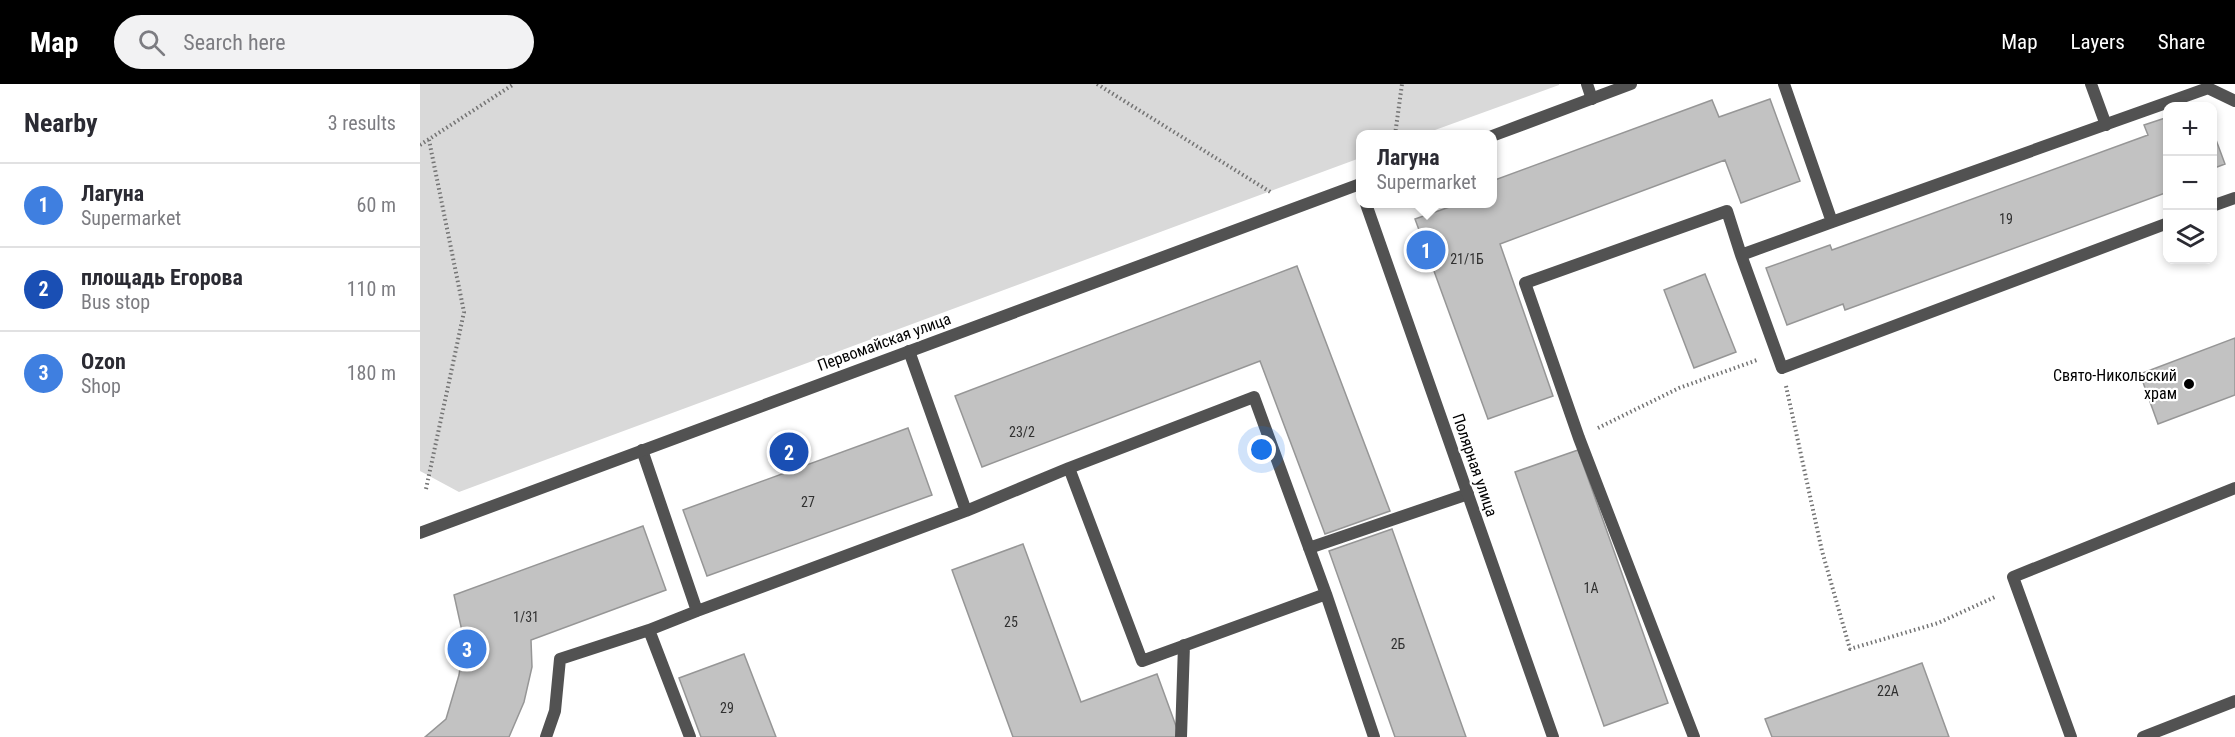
<!DOCTYPE html>
<meta charset="utf-8">
<style>
body{margin:0;font-family:"Roboto Condensed",sans-serif;background:#f2f2f3;color:#2b2b33}
.controls{position:absolute;right:18px;top:18px;display:grid;overflow:hidden;border-radius:12px;box-shadow:0 3px 9px #0003}
.controls button{width:54px;height:54px;display:grid;place-items:center;padding:0;border:0;border-bottom:2px solid #e1e1e2;background:#fff;color:#2b2b33;font:30px sans-serif}
.you{position:absolute;left:842px;top:366px;width:21px;height:21px;margin:-15px;border:4px solid #fff;border-radius:50%;background:#1a73e8;box-shadow:0 0 0 9px #1a73e833}
.badge{display:grid;place-items:center;width:39px;height:39px;border-radius:50%;background:#000;color:#fff;font-size:20px;font-weight:700}
.pin{position:absolute;translate:-50% -50%;border:3px solid #fff;box-shadow:0 2px 6px #0006}
.popup{position:absolute;left:936px;top:46px;width:141px;height:78px;box-sizing:border-box;display:grid;place-content:center;border-radius:12px;background:#fff;filter:drop-shadow(0 2px 4px #0005);font-size:20px;white-space:nowrap;color:#7c7c81}
.popup b{font-size:22px;color:#2b2b33}
.popup::after{content:'';position:absolute;left:50%;top:100%;margin-left:-12px;border:12px solid transparent;border-top-color:#fff}
.list{margin:0;padding:0;list-style:none}
h2{display:flex;justify-content:space-between;align-items:center;height:78px;margin:0;padding:0 24px;font-size:26px}
h2 small{font-size:20px;font-weight:400;color:#7c7c81}
.list li{display:grid;grid-template-columns:39px 1fr auto;gap:18px;align-items:center;box-sizing:border-box;height:84px;padding:0 24px;border-top:2px solid #e1e1e2}
.list b{display:block;font-size:22px;white-space:nowrap}
.list p{margin:0;font-size:20px;white-space:nowrap;color:#7c7c81}
.list em{font-size:20px;font-style:normal;color:#7c7c81}
.icon{flex:none;width:33px;height:33px;fill:none;stroke:currentColor;stroke-width:2;stroke-linecap:round;stroke-linejoin:round}
.map{position:relative;flex:none;width:1815px;height:653px;overflow:hidden}
header{display:flex;align-items:center;gap:36px;box-sizing:border-box;height:84px;padding:0 30px;background:#000;color:#fff}
header strong{font-size:28px}
nav{display:flex;gap:33px;margin-inline-start:auto;font-size:21px}
.search{width:420px;height:54px;background:#f2f2f3;display:flex;align-items:center;gap:15px;box-sizing:border-box;padding:0 21px;border-radius:33px;color:#7c7c81;font-size:22px}
main{display:flex}
aside{flex:1;background:#fff}
.map>svg:first-child{display:block}
</style>
<header>
<strong>Map</strong>
<div class="search"><svg class="icon" aria-label="search" viewBox="0 0 24 24"><circle cx="10" cy="10" r="6"/><path d="M15 15l6 6"/></svg>Search here</div>
<nav><a>Map</a><a>Layers</a><a>Share</a></nav>
</header>
<main>
<aside>
<h2>Nearby<small>3 results</small></h2>
<ul class="list">
<li><span class="badge" style="background:#3f7fe0">1</span><div><b>Лагуна</b><p>Supermarket</p></div><em>60 m</em></li>
<li><span class="badge" style="background:#1a4fb4">2</span><div><b>площадь Егорова</b><p>Bus stop</p></div><em>110 m</em></li>
<li><span class="badge" style="background:#3f7fe0">3</span><div><b>Ozon</b><p>Shop</p></div><em>180 m</em></li>
</ul>
</aside>
<div class="map">
<svg width="1815" height="653" viewBox="0 0 1815 653">
<rect width="100%" height="100%" fill="#fff"/>
<!-- green -->
<path fill="#d9d9d9" d="M0 0H1139V1L1004 50 940 51V74L39 408 0 387Z"/>
<!-- building -->
<path fill="#c2c2c2" stroke="#969696" stroke-width="1.5" d="M1350 15 1380 97 1321 119 1305 76 1080 160 1133 312 1068 335 995 135 1038 120H1072V97L1292 16 1299 33Z
M1748 33V108L1425 226 1423 220 1367 241 1346 184 1410 161 1412 166 1728 51 1724 41Z
M1792 45 1805 80 1792 85Z
M877 182 970 427 905 450 840 277 562 383 535 312Z
M1285 190 1316 268 1274 284 1244 206Z
M1815 254V311L1738 340 1720 290Z
M488 344 512 411 287 492 263 426Z
M1158 366 1248 619 1184 642 1095 388Z
M223 442 246 506 111 556 112 583 104 618 89 653H5L26 635 39 591 44 556 34 511Z
M972 445 1046 653H975L909 467Z
M603 460 661 618 737 590 760 653H593L532 486Z
M324 570 356 653H281L259 594Z
M1502 579 1529 653H1352L1345 635Z"/>
<g fill="none" stroke-linecap="round" stroke-linejoin="round">
<!-- path -->
<path stroke="#747474" stroke-width="4" stroke-dasharray="1.5 3" stroke-linecap="butt" d="M677 0 852 109
M975 51 982 0
M0 61 94 0
M1366 302 1402 467 1430 565 1518 539 1577 512
M1178 344 1259 304 1337 276
M6 405 44 228 9 56"/>
<!-- service -->
<path stroke="#525252" stroke-width="12" d="M1167 0 1172 15
M1671 0 1686 41
M1792 122 1815 114
M1412 138 1788 4 1815 17
M1321 171 1362 284 1748 139
M222 366 277 527 546 427 489 267
M546 427 649 384 834 313 906 510 722 577 649 384
M889 464 1048 410
M906 510 954 653
M229 546 270 653
M126 653 135 627 140 575 229 546 277 527
M761 653 764 561
M1274 653 1159 354 1105 199 1307 127 1321 171 1412 138 1364 0
M1651 653 1593 493 1815 404
M1723 653 1815 617"/>
<!-- minor -->
<path stroke="#525252" stroke-width="12" d="M946 120 1133 653"/>
<!-- tertiary -->
<path stroke="#525252" stroke-width="12" d="M1072 52 1211 0
M0 449 940 100"/>
</g>
<!-- markers -->
<circle fill="#000" stroke="#fff" stroke-width="2" cx="1769" cy="300" r="6"/>
<g text-anchor="middle" dominant-baseline="central" stroke-width="4.5" stroke-linejoin="round" paint-order="stroke">
<!-- number labels -->
<g font-size="14" fill="#303030">
<text x="1586" y="135">19</text>
<text x="1047" y="175">21/1Б</text>
<text x="602" y="348">23/2</text>
<text x="388" y="418">27</text>
<text x="1171" y="504">1А</text>
<text x="106" y="533">1/31</text>
<text x="591" y="538">25</text>
<text x="978" y="560">2Б</text>
<text x="1468" y="607">22А</text>
<text x="307" y="624">29</text>
</g>
<!-- street labels -->
<g font-size="16" fill="#000" stroke="#fff">
<text transform="translate(464 258) rotate(-20)">Первомайская улица</text>
<text transform="translate(1055 381) rotate(71)">Полярная улица</text>
</g>
<!-- poi labels -->
<g font-size="16" fill="#000" stroke="#fff" text-anchor="end">
<text x="1757" y="291">Свято-Никольский<tspan x="1757" dy="18">храм</tspan></text>
</g>
</g>
</svg>
<div class="controls">
<button>+</button>
<button>−</button>
<button><svg class="icon" aria-label="layers" viewBox="0 0 24 24"><path d="M12 4l9 5-9 5-9-5zM3 14l9 5 9-5"/></svg></button>
</div>
<div class="you"></div>
<div class="pin badge" style="left:1006px;top:166px;background:#3f7fe0">1</div>
<div class="popup"><b>Лагуна</b>Supermarket</div>
<div class="pin badge" style="left:369px;top:368px;background:#1a4fb4">2</div>
<div class="pin badge" style="left:47px;top:565px;background:#3f7fe0">3</div>
</div>
</main>
